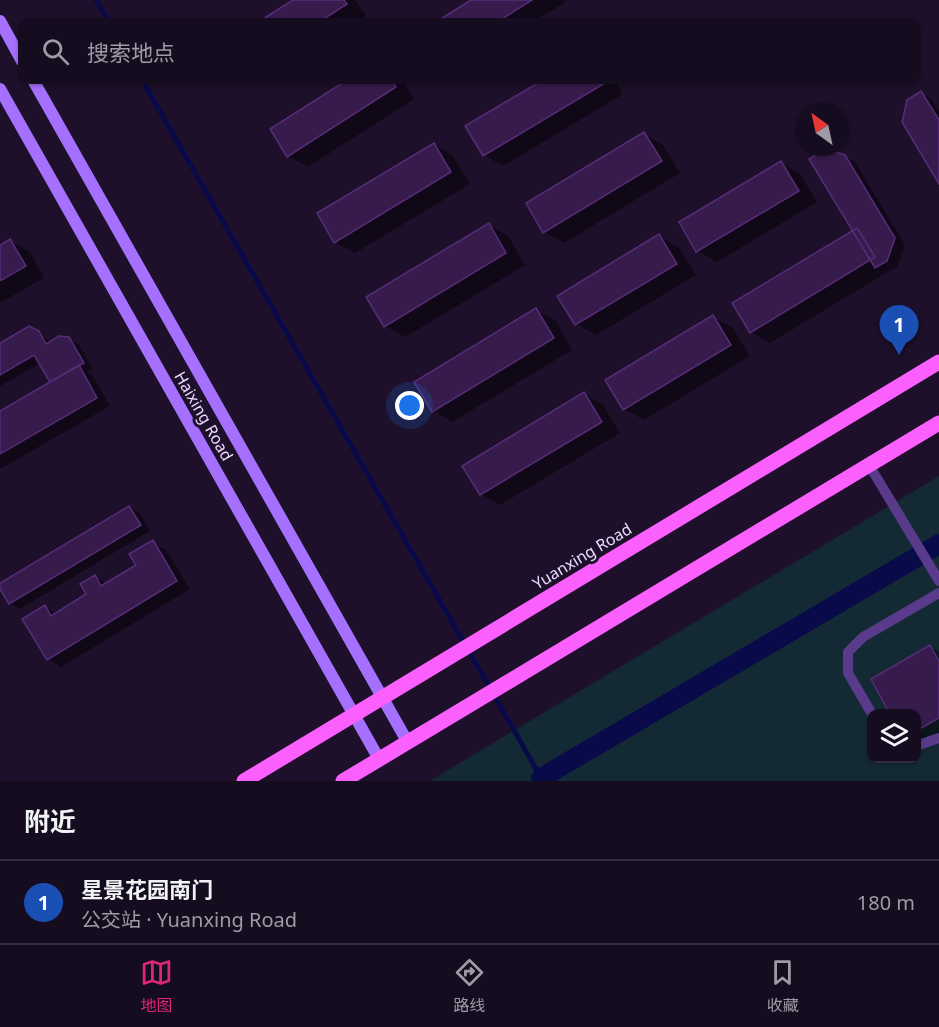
<!DOCTYPE html>
<html lang="zh">
<meta charset="utf-8">
<style>
body{margin:0;font-family:"Noto Sans","Noto Sans SC",sans-serif;background:#1f1529;color:#f1f3f6}
.controls{position:absolute;right:18px;bottom:18px;display:grid;overflow:hidden;border-radius:12px;box-shadow:0 2px 4px #0004}
.controls button{width:54px;height:54px;display:grid;place-items:center;padding:0;border:0;border-bottom:2px solid #352c3e;background:#160c20;color:#f1f3f6;font:30px sans-serif}
.compass{position:absolute;left:795px;top:102px;width:54px;height:54px;border-radius:50%;background:#160c20;box-shadow:0 2px 4px #0004;rotate:327deg}
.you{position:absolute;left:410px;top:406px;width:21px;height:21px;margin:-15px;border:4px solid #fff;border-radius:50%;background:#1a73e8;box-shadow:0 0 0 9px #1a73e833}
.badge{display:grid;place-items:center;width:39px;height:39px;border-radius:50%;background:#db2777;color:#fff;font-size:20px;font-weight:700}
.pin{position:absolute;translate:-50% -50px;filter:drop-shadow(0 2px 3px #0008)}
.pin::after{content:'';position:absolute;top:32px;width:21px;height:18px;background:inherit;clip-path:polygon(0 0,100% 0,50% 100%)}
.list{margin:0;padding:0;list-style:none}
h2{display:flex;justify-content:space-between;align-items:center;height:78px;margin:0;padding:0 24px;font-size:26px}
h2 small{font-size:20px;font-weight:400;color:#9e9ba5}
.list li{display:grid;grid-template-columns:39px 1fr auto;gap:18px;align-items:center;box-sizing:border-box;height:84px;padding:0 24px;border-top:2px solid #352c3e}
.list b{display:block;font-size:22px;white-space:nowrap}
.list p{margin:0;font-size:20px;white-space:nowrap;color:#9e9ba5}
.list em{font-size:20px;font-style:normal;color:#9e9ba5}
.icon{flex:none;width:33px;height:33px;fill:none;stroke:currentColor;stroke-width:2;stroke-linecap:round;stroke-linejoin:round}
.map{position:relative;flex:none;width:939px;height:781px;overflow:hidden}
.search{position:absolute;background:#160c20;box-shadow:0 2px 4px #0004;left:18px;right:18px;top:18px;height:66px;display:flex;align-items:center;gap:15px;box-sizing:border-box;padding:0 21px;border-radius:12px;color:#9e9ba5;font-size:22px}
.sheet{height:162px;background:#160c20}
nav{display:flex;justify-content:space-around;align-items:center;box-sizing:border-box;height:84px;border-top:2px solid #352c3e;background:#160c20;font-size:16px;color:#9e9ba5}
nav a{display:grid;justify-items:center;gap:3px}
nav .on{color:#db2777}
.map>svg:first-child{display:block}
</style>
<div class="map">
<svg width="939" height="781" viewBox="0 0 939 781">
<rect width="100%" height="100%" fill="#1e102a"/>
<!-- green -->
<path fill="#132a35" fill-rule="evenodd" d="M939 476V781H430ZM872 714H916V758H872Z"/>
<!-- shadow -->
<path fill="#0007" d="M296 0H355L366 16 355 22H261Z
M474 0H567V1L533 22H439Z
M252 80H266L259 84Z
M350 80H402L414 99 308 167 288 156 272 129Z
M546 80H615L623 94 503 166 484 155 467 127Z
M921 93 931 99 939 111V181Z
M644 134 663 145 680 173 564 243 544 232Z
M434 144 453 156 470 184 355 253 335 242Z
M844 156 855 162 905 245 898 266 770 343 751 332 854 231Z
M781 162 800 174 817 202 717 262 698 251Z
M489 225 508 236 525 265 405 337 385 326Z
M659 236 679 247 696 275 596 335 576 324Z
M10 241 30 252 44 278 0 303V247Z
M536 310 556 321 572 350 452 422 433 410Z
M713 317 733 328 750 356 644 420 624 409Z
M38 333 51 342 69 339 79 345 93 369 87 372 92 375 110 406 0 469V412L52 382 41 363 0 386V344Z
M584 394 603 405 620 433 500 505 481 494Z
M130 508 140 513 150 531 20 609 10 603 0 584Z
M153 542 166 550 190 589 61 667 48 659 45 607 57 614 89 595 95 577 107 584 138 565Z
M930 647 939 652V733L916 743V714Z"/>
<g fill="none" stroke-linecap="round" stroke-linejoin="round">
<!-- stream -->
<path stroke="#090a4a" stroke-width="5" d="M96 0 109 22
M142 80 543 781"/>
<!-- canal -->
<path stroke="#090a4a" stroke-width="20" d="M541 778 939 544"/>
</g>
<!-- building -->
<path fill="#361b4c" stroke="#562d79" stroke-width="1.5" d="M293 0H344L347 4 319 22H258Z
M471 0H532L497 22H436Z
M347 80H391L396 87 287 157 270 129Z
M543 80H603L605 83 483 156 465 126Z
M921 91 939 120V184L902 122 907 100Z
M644 132 662 161 543 233 526 203Z
M434 143 451 172 334 243 317 213Z
M825 149 845 155 895 238 887 261 875 268 809 159Z
M781 161 799 191 696 252 679 222Z
M489 223 506 253 384 327 366 297Z
M857 228 875 257 750 333 732 303Z
M659 234 677 264 575 325 557 296Z
M10 239 26 266 0 281V245Z
M536 308 554 338 432 412 414 382Z
M713 315 731 345 623 410 605 380Z
M29 326 39 331 46 344 59 336 69 337 84 363 50 382 34 355 0 375V343Z
M79 365 97 398 0 454V411Z
M584 392 602 422 480 495 462 466Z
M129 506 141 525 9 604 0 589V583Z
M153 540 177 581 47 660 22 619 45 605 51 616 86 594 80 584 95 575 101 586 136 565 129 554Z
M930 645 939 661V718L916 731V714H890L871 679Z"/>
<g fill="none" stroke-linecap="round" stroke-linejoin="round">
<!-- service -->
<path stroke="#593a8b" stroke-width="10" d="M869 465 939 581
M872 714 848 673V652L863 637 939 593
M916 746 939 738"/>
<!-- secondary -->
<path stroke="#a670ff" stroke-width="12" d="M0 21 22 61
M33 80 407 741
M0 89 379 759"/>
<!-- primary -->
<path stroke="#fb60ff" stroke-width="15" d="M244 781 939 362
M343 781 939 423"/>
</g>
<g text-anchor="middle" dominant-baseline="central" stroke-width="6" stroke-linejoin="round" paint-order="stroke">
<!-- street labels -->
<g font-size="16" fill="#ebd9ff" stroke="#1e102a">
<text transform="translate(204 416) rotate(60)">Haixing Road</text>
<text transform="translate(582 556) rotate(-31)">Yuanxing Road</text>
</g>
</g>
</svg>
<div class="controls">
<button><svg class="icon" aria-label="layers" viewBox="0 0 24 24"><path d="M12 4l9 5-9 5-9-5zM3 14l9 5 9-5"/></svg></button>
</div>
<svg class="compass" viewBox="-18 -18 36 36"><path d="M0-13l5 13h-10z" fill="#e53935"/><path d="M0 13l5-13h-10z" fill="#9e9ba5"/></svg>
<div class="you"></div>
<div class="pin badge" style="left:899px;top:355px;background:#1a4fb4">1</div>
<div class="search"><svg class="icon" aria-label="search" viewBox="0 0 24 24"><circle cx="10" cy="10" r="6"/><path d="M15 15l6 6"/></svg>搜索地点</div>
</div>
<section class="sheet">
<h2>附近<small></small></h2>
<ul class="list">
<li><span class="badge" style="background:#1a4fb4">1</span><div><b>星景花园南门</b><p>公交站 · Yuanxing Road</p></div><em>180 m</em></li>
</ul>
</section>
<nav>
<a class="on"><svg class="icon" aria-label="map" viewBox="0 0 24 24"><path d="M3 6l6-2 6 2 6-2v14l-6 2-6-2-6 2zM9 4v14M15 6v14"/></svg>地图</a>
<a><svg class="icon" aria-label="directions" viewBox="0 0 24 24"><path d="M12 3l9 9-9 9-9-9zM9 14v-3h6M13 9l2 2-2 2"/></svg>路线</a>
<a><svg class="icon" aria-label="saved" viewBox="0 0 24 24"><path d="M7 4h10v16l-5-4-5 4z"/></svg>收藏</a>
</nav>
